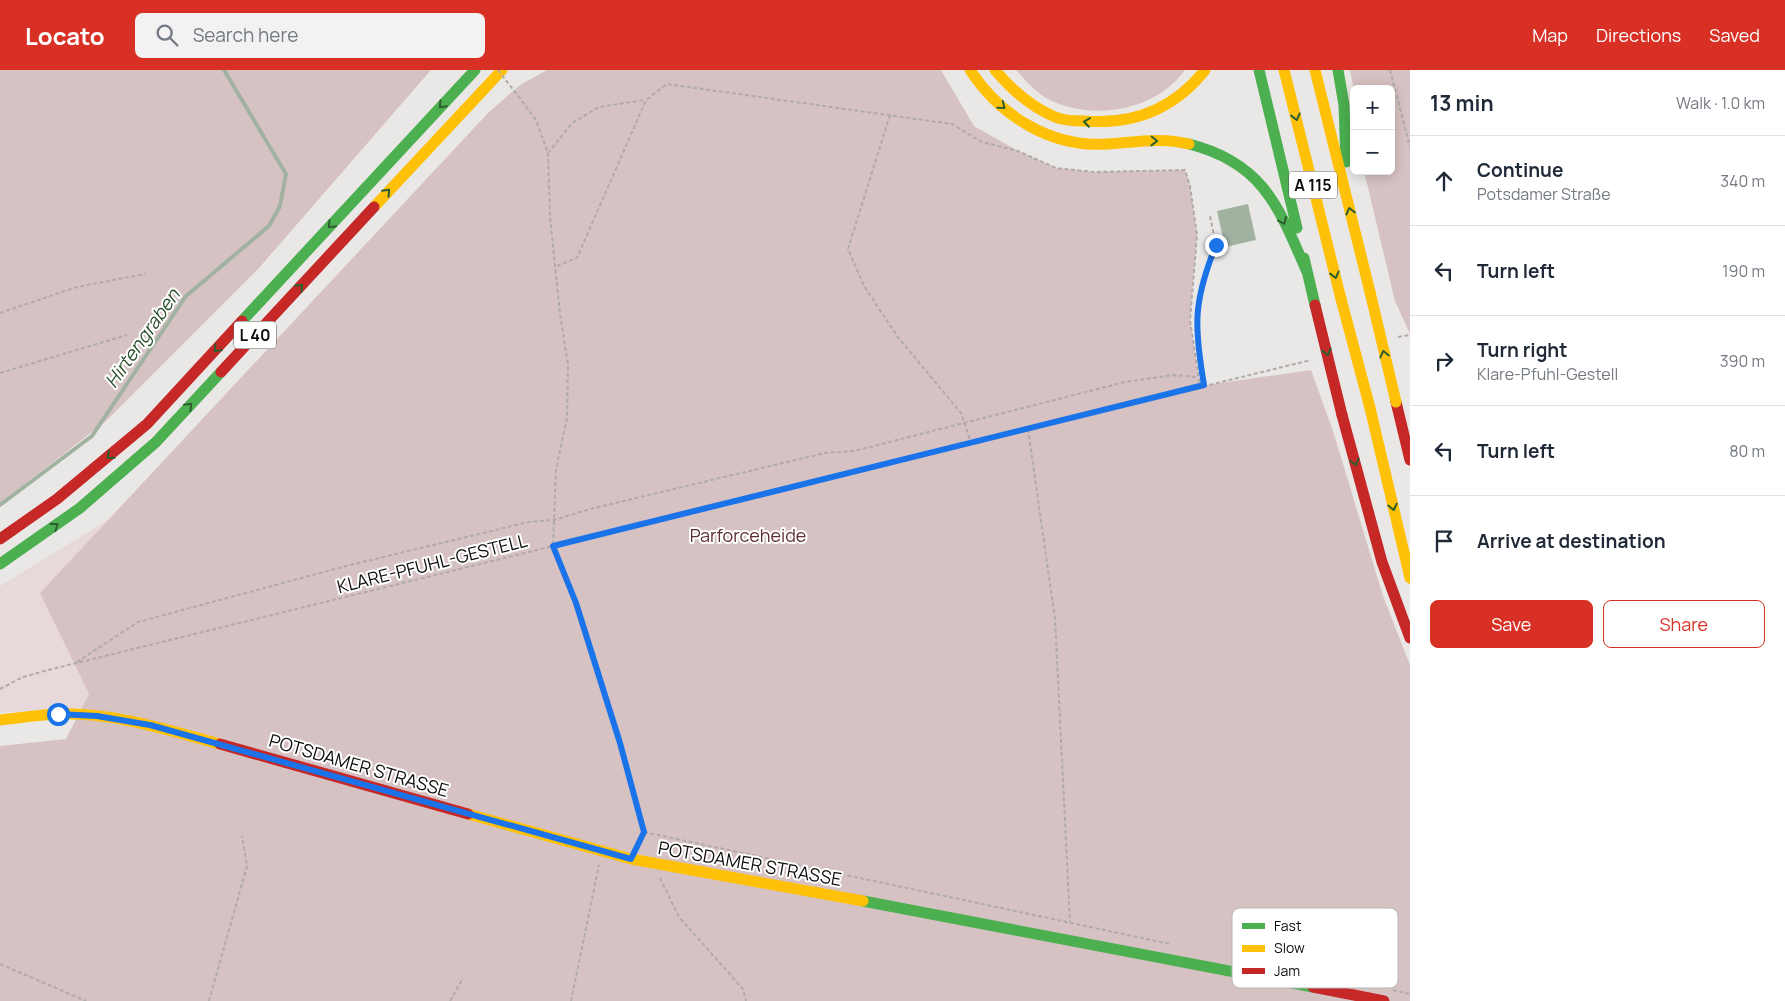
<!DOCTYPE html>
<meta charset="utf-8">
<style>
body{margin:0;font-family:Manrope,sans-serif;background:#f2f2f3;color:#1f2937}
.controls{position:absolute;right:15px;top:15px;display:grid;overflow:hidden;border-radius:8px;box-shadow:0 2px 12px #0003}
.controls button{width:45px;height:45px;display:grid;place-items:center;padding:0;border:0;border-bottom:1px solid #e0e1e3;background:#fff;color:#1f2937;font:25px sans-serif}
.stop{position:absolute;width:15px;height:15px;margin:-11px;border:4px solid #1a73e8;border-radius:50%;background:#fff}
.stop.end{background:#1a73e8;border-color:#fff;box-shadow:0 1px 5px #0008}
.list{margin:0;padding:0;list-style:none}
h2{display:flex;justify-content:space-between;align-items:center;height:65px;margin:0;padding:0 20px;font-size:21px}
h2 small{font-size:16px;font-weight:400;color:#747a83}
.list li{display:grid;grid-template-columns:32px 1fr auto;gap:15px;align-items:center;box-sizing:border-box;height:90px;padding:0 20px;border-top:1px solid #e0e1e3}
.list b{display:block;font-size:19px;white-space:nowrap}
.list p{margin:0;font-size:16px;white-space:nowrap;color:#747a83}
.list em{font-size:16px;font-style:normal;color:#747a83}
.actions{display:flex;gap:10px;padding:15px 20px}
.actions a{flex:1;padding:11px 0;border:1px solid #d93025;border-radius:8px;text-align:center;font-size:18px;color:#d93025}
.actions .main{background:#d93025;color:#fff}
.icon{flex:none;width:28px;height:28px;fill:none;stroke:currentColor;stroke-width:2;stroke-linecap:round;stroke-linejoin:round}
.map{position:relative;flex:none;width:1410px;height:931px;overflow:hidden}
header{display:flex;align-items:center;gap:30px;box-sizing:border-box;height:70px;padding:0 25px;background:#d93025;color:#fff}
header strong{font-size:24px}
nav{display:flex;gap:28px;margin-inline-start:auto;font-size:18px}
.search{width:350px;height:45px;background:#f2f2f3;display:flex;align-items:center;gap:12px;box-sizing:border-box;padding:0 18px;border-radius:8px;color:#747a83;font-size:19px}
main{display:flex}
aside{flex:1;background:#fff}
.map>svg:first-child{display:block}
</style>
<header>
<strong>Locato</strong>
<div class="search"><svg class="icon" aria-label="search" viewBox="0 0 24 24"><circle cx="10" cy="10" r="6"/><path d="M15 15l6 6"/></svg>Search here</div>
<nav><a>Map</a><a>Directions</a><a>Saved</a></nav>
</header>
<main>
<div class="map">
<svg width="1410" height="931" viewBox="0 0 1410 931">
<rect width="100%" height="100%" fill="#e9e8e7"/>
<!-- green -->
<path fill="#e7d9da" d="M116 445 41 523 89 624 82 638 0 643V516Z"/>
<!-- forest -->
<path fill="#d7c2c3" d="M0 0H431L259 198 105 352 0 433Z
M547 0H941L974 56 1018 81 1056 98 1094 102 1185 100 1190 116 1197 165 1190 250 1200 316 1311 300 1333 361 1383 526 1410 595V931H0V676L66 669 89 624 40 523 488 43 520 15Z
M1016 0H1185C1156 41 1093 51 1050 30 1036 23 1026 11 1016 0Z
M1350 0H1410V264L1395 231 1364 101H1391V19H1354V21Z"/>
<!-- water -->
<path fill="#a2b2a0" d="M1248 134 1256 170 1225 177 1217 141Z"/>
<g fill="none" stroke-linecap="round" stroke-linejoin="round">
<!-- stream -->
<path stroke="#a2b2a0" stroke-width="4" d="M0 435 92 366 186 226 269 156 280 136 286 104 224 0"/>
<!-- path -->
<path stroke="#b0aba8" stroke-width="2" stroke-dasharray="4 2.5" stroke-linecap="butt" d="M1390 0 1410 77
M522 31 536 50 548 83 550 147 560 244 568 295 567 348 556 399 553 476 576 533 620 673 644 762 638 775
M890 45 848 179 864 216 897 266 961 343 971 373
M548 83 572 53 599 37 644 30
M557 196 577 188 646 30 667 14 952 54 982 72 1018 81 1056 98 1094 102 1185 100 1190 116 1197 165 1190 250 1200 316
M0 243 77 217 145 204
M1398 267 1410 265
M0 303 127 265
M1204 315 1199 286 1197 234 1202 210 1216 175 1210 146
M1028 359 1055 549 1070 852
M77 592 138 552 350 495 529 452 554 450 590 439 825 383 854 381 1125 312 1174 305 1197 307
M0 619 23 607 48 600 1311 290
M644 762 1170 874
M660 808 679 847 743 919 746 931
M0 894 86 931
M1393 920 1410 924
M209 931 247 796 242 766
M450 931 463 908
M571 931 599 795"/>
<!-- fast -->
<path stroke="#4caf50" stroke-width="11" d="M1259 0 1297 158
M1338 0 1344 35 1346 92
M1189 74C1264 93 1279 138 1307 202
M1304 188 1315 235
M242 251 475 0
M0 494 80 438 156 372 221 302
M863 831 1313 917"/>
<!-- slow -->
<path stroke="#ffc107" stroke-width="11" d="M970 0C1001 47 1052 78 1108 74 1136 72 1162 67 1189 74
M995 0C1011 19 1031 37 1055 47 1064 51 1075 51 1085 51 1134 55 1174 39 1205 0
M1284 0 1341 229
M1315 0 1370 222
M374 137 502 0
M1370 338 1410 508
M0 650C19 648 38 645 57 644 113 642 167 660 220 674
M468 744 631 789 863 831"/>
<!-- jam -->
<path stroke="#c62828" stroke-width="11" d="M221 302 374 137
M1396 332 1410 390
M1342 345 1382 492 1410 568
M0 469 57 429 147 354 242 251
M220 674 468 744
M1313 917 1384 931"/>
<!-- path-bridge -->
<path stroke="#b0aba8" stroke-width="2" stroke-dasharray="4 2.5" stroke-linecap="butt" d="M498 0 522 31"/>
<!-- slow-bridge -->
<path stroke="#ffc107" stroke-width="11" d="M1370 222 1396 332
M1341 229 1370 338"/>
<!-- jam-bridge -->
<path stroke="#c62828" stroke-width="11" d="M1315 235 1342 345"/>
</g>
<!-- one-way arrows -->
<defs><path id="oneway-chevron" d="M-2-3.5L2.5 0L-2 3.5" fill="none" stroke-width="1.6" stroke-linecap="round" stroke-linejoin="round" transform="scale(1.25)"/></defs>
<g stroke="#2c5e2e">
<use href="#oneway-chevron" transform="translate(442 35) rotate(133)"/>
<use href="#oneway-chevron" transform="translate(1002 36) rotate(39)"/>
<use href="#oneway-chevron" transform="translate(1296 47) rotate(76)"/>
<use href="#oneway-chevron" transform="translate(1087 52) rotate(-172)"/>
<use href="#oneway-chevron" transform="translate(1154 71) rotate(1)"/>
<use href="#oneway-chevron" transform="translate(387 122) rotate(-47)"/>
<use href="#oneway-chevron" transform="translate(1350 141) rotate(-104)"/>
<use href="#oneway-chevron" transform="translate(1283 151) rotate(65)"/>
<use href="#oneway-chevron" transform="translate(331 155) rotate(133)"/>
<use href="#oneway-chevron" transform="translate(1335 205) rotate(76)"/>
<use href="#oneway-chevron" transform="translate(300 217) rotate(-47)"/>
<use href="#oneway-chevron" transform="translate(217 279) rotate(132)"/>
<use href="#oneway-chevron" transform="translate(1327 282) rotate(76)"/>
<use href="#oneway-chevron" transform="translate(1384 284) rotate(-103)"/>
<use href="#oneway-chevron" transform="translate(189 336) rotate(-47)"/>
<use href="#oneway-chevron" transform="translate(110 386) rotate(139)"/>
<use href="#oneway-chevron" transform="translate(1355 392) rotate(75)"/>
<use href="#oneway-chevron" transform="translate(1393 437) rotate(77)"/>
<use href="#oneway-chevron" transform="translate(55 456) rotate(-35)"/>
</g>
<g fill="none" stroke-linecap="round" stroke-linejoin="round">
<!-- route -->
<path stroke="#1a73e8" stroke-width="6" d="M58 644 97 646 150 655 631 789 644 762 620 673 576 533 553 476 1204 315C1194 256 1193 232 1216 175"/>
</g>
<g text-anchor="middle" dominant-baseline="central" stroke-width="4" stroke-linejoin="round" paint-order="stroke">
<!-- shield labels -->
<g fill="#fff" stroke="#565655" stroke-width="1">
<rect x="1289" y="101.5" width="48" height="27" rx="4"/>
<rect x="234" y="251.5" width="42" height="27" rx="4"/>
</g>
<g font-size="16" font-weight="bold" fill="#0d0d0c">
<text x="1313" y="115">A 115</text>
<text x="255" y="265">L 40</text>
</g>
<!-- park labels -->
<g font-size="18" fill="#602c35" stroke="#fff">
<text x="748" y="465">Parforceheide</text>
</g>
<!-- street labels -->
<g font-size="18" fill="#0d0d0c" stroke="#fff">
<text transform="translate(432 493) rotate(-14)">KLARE-PFUHL-GESTELL</text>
<text transform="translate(359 695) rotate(16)">POTSDAMER STRASSE</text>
<text transform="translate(750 793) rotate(10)">POTSDAMER STRASSE</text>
</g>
<!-- water labels -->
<g font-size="19" font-style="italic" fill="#2d512b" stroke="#fff">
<text transform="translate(142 268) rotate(-55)">Hirtengraben</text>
</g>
</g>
<!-- legend -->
<rect x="1232" y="838" width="166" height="80" rx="8" fill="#fff" stroke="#b6b6b6" stroke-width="1"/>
<rect x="1242" y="853" width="23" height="6" fill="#4caf50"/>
<rect x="1242" y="875" width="23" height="7" fill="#ffc107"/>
<rect x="1242" y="898" width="23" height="6" fill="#c62828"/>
<g font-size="14" fill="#0d0d0c">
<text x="1274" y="861">Fast</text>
<text x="1274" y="883">Slow</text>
<text x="1274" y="906">Jam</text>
</g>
</svg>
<div class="controls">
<button>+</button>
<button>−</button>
</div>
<div class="stop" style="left:58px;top:644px"></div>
<div class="stop end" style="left:1216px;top:175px"></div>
</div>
<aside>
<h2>13 min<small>Walk · 1.0 km</small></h2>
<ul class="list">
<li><svg class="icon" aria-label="ahead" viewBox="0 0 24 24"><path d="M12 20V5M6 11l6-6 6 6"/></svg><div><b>Continue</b><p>Potsdamer Straße</p></div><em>340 m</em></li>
<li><svg class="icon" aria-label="left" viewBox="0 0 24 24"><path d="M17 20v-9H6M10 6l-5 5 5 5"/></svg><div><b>Turn left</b></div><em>190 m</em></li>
<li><svg class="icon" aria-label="right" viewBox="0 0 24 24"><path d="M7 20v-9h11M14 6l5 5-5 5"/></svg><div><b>Turn right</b><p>Klare-Pfuhl-Gestell</p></div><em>390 m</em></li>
<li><svg class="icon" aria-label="left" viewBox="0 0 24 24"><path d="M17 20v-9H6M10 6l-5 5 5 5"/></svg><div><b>Turn left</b></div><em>80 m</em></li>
<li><svg class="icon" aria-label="arrive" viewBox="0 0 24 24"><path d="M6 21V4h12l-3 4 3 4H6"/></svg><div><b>Arrive at destination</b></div></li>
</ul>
<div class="actions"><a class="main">Save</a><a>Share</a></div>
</aside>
</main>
